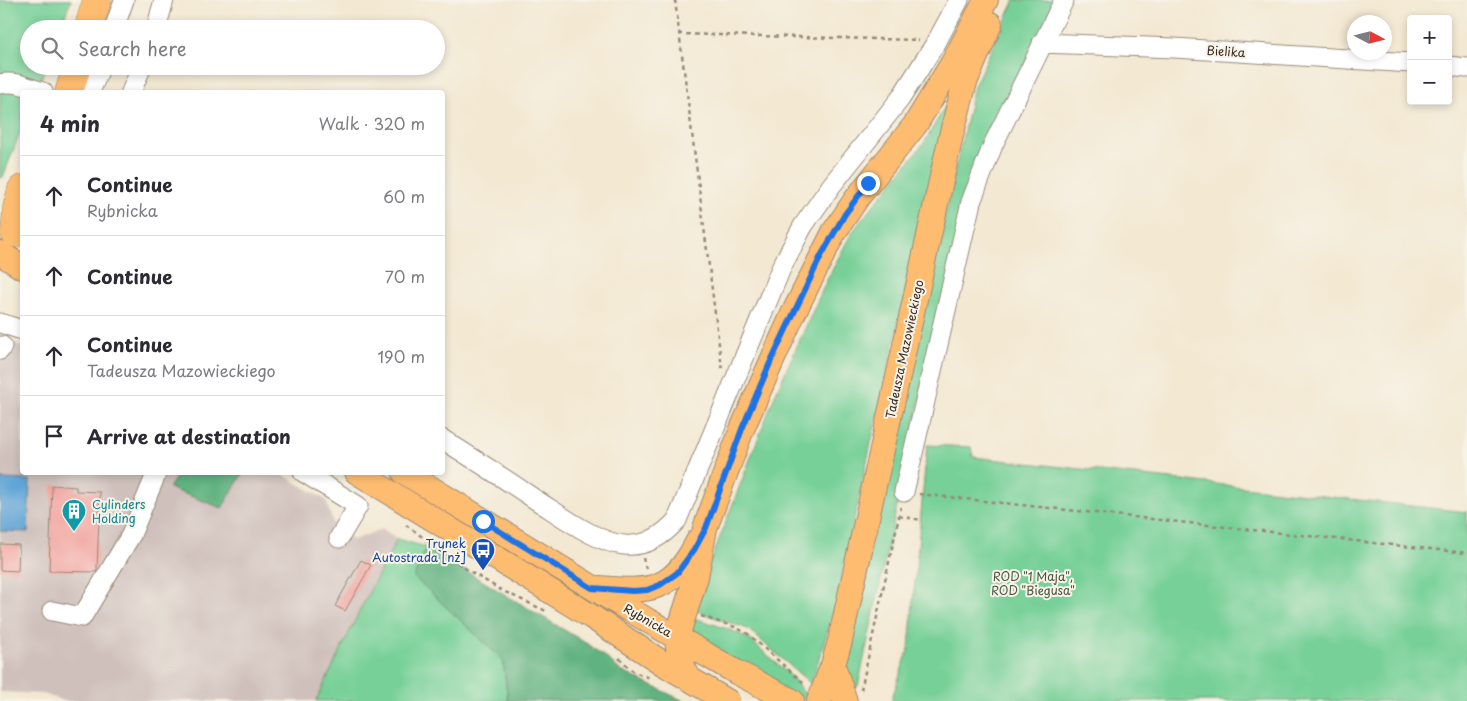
<!DOCTYPE html>
<meta charset="utf-8">
<style>
body{margin:0;font-family:"Playpen Sans",sans-serif;background:#f7f7f7;color:#2b2b33}
.controls{position:absolute;right:15px;top:15px;display:grid;overflow:hidden;border-radius:5px;box-shadow:0 2px 8px #0003}
.controls button{width:45px;height:45px;display:grid;place-items:center;padding:0;border:0;border-bottom:1px solid #e1e1e2;background:#fff;color:#2b2b33;font:25px sans-serif}
.compass{position:absolute;left:1347px;top:15px;width:45px;height:45px;border-radius:50%;background:#fff;box-shadow:0 2px 8px #0003;rotate:97deg}
.stop{position:absolute;width:15px;height:15px;margin:-11px;border:4px solid #1a73e8;border-radius:50%;background:#fff}
.stop.end{background:#1a73e8;border-color:#fff;box-shadow:0 1px 5px #0008}
.list{margin:0;padding:0;list-style:none}
h2{display:flex;justify-content:space-between;align-items:center;height:65px;margin:0;padding:0 20px;font-size:21px}
h2 small{font-size:16px;font-weight:400;color:#7c7c81}
.list li{display:grid;grid-template-columns:32px 1fr auto;gap:15px;align-items:center;box-sizing:border-box;height:80px;padding:0 20px;border-top:1px solid #e1e1e2}
.list b{display:block;font-size:19px;white-space:nowrap}
.list p{margin:0;font-size:16px;white-space:nowrap;color:#7c7c81}
.list em{font-size:16px;font-style:normal;color:#7c7c81}
.icon{flex:none;width:28px;height:28px;fill:none;stroke:currentColor;stroke-width:2;stroke-linecap:round;stroke-linejoin:round}
.map{position:relative;flex:none;width:1467px;height:701px;overflow:hidden}
.search{position:absolute;background:#fff;box-shadow:0 2px 8px #0003;left:20px;top:20px;width:425px;height:55px;display:flex;align-items:center;gap:12px;box-sizing:border-box;padding:0 18px;border-radius:28px;color:#7c7c81;font-size:19px}
.panel{position:absolute;background:#fff;box-shadow:0 2px 8px #0003;left:20px;top:90px;width:425px;height:385px;border-radius:5px}
.map>svg:first-child{display:block}
</style>
<div class="map">
<svg width="1467" height="701" viewBox="0 0 1467 701">
<rect width="100%" height="100%" fill="#f7f3e8"/>
<filter id="ink" filterUnits="userSpaceOnUse"><feTurbulence type="fractalNoise" baseFrequency=".02" numOctaves="2"/><feDisplacementMap in="SourceGraphic" scale="10" xChannelSelector="R" yChannelSelector="G"/><feConvolveMatrix kernelMatrix="1 2 1 2 8 2 1 2 1" color-interpolation-filters="sRGB"/></filter>
<filter id="wash" filterUnits="userSpaceOnUse"><feTurbulence type="fractalNoise" baseFrequency=".0096" numOctaves="4" result="noise"/><feDisplacementMap in="SourceGraphic" scale="20" xChannelSelector="R" yChannelSelector="G"/><feGaussianBlur stdDeviation="1.12" result="paint"/><feColorMatrix in="noise" values="0 0 0 0 0 0 0 0 0 0 0 0 0 0 0 0 0 1.4 0 .05"/><feComposite in="paint" operator="in"/></filter>
<g filter="url(#wash)">
<rect width="100%" height="100%" fill="#f3e8d2"/>
<!-- industrial -->
<path fill="#cfc0bb" d="M0 334 22 348V472L179 473 169 488 222 508 243 473H280L326 500 334 526 353 540 382 529 397 539 366 598 316 701H63L44 694 0 692Z"/>
<!-- green -->
<path fill="#76d097" stroke="#587d5a" d="M0 0H71L60 29H29V66H46L36 92H22V127L3 177 0 178Z
M1015 0H1056L987 142 927 367 858 686 847 691 843 673 974 86Z
M951 96 873 434 833 614 811 684 748 629 699 612 694 604 775 395 826 282 852 232 924 143Z
M927 445 971 447 973 457 1467 512V701H891L909 648Z
M397 539 426 547 415 577 503 660 508 701H316L366 598Z
M691 617 728 629 748 638 792 677 803 692 809 696 805 699 783 689 687 634Z"/>
<!-- forest -->
<path fill="#60b280" stroke="#4e6e4f" d="M179 473V472L243 473 222 508 169 488Z
M426 547 586 643 604 656 621 671 684 701H508L503 660 414 577Z"/>
<!-- water -->
<path fill="#61a5d6" stroke="#4e687a" d="M0 479 30 480 28 532 0 531Z"/>
<g id="blocks">
<!-- building -->
<path fill="#f29d9a" d="M52 485 76 487V491L100 492 97 569 96 572 49 571Z
M0 544 19 545 18 571 0 570Z
M361 560 371 565 345 611 335 606Z"/>
</g>
</g>
<g filter="url(#ink)">
<use href="#blocks" fill-opacity="0" stroke="#978978" stroke-width="1"/>
<g fill="none" stroke-linecap="round" stroke-linejoin="round">
<defs>
<path id="minor" d="M114 29 124 0
M156 29 164 0
M1042 43 1174 48 1411 63
M1448 66 1467 68
M0 84C15 80 29 88 43 92
M90 92 101 66
M131 92 142 66
M0 323 22 330
M0 350 2 346
M442 439C474 459 505 479 536 500 559 514 597 543 624 545 646 547 663 536 677 520L782 266 803 226 831 186 900 99 937 41 959 0
M303 472 358 506 339 538
M904 492 971 202 993 145 1064 0
M52 611 82 617 131 535 157 472"/>
<path id="major" d="M0 253 22 267
M357 472 592 617 664 664 727 701
M404 472 623 606 736 672 792 701
M599 588C651 593 673 591 698 541
M833 665 845 701
M689 679 679 658 677 637 696 577 705 528 742 429 771 363 794 312 834 232 857 198 915 125 954 61 986 0
M819 701 833 665 840 641 950 140 965 82 990 24"/>
<path id="highway" d="M88 29 97 0
M69 92 77 66
M15 233 17 208 22 189"/>
</defs>
<!-- minor casing -->
<use href="#minor" stroke="#978978" stroke-width="21"/>
<!-- major casing -->
<use href="#major" stroke="#978978" stroke-width="26"/>
<!-- highway casing -->
<use href="#highway" stroke="#978978" stroke-width="29"/>
<!-- path -->
<path stroke="#978978" stroke-width="2.5" stroke-dasharray="4 4" stroke-linecap="butt" d="M675 0 722 368
M678 34 919 40
M919 494 1467 553
M899 516 921 520
M406 525 469 571 501 590 548 612
M643 558 646 569
M701 616 735 627 748 634 806 685
M619 658 634 672 650 678
M861 690 901 507"/>
<!-- minor -->
<use href="#minor" stroke="#fff" stroke-width="19"/>
<!-- major -->
<use href="#major" stroke="#fdbc6f" stroke-width="24"/>
<!-- highway -->
<use href="#highway" stroke="#fdbc6f" stroke-width="28"/>
</g>
</g>
<g fill="none" stroke-linecap="round" stroke-linejoin="round" filter="url(#ink)">
<!-- route -->
<path stroke="#1a73e8" stroke-width="6" d="M483 521 592 588 633 591 647 590 660 585 677 573 694 550 706 528 742 429 770 363 821 256 845 214 868 183"/>
</g>
<!-- icons -->
<defs>
<symbol id="building-pin" viewBox="-11 -11 22 30"><path d="M0 17L-7.5 6A9.5 9.5 0 1 1 7.5 6Z" fill="#0f9aa8" stroke="#f7f3e8"/><path d="M-4-6H4V6H1V3H-1V6H-4ZM-2.5-4.3h1.7v1.8h-1.7ZM.8-4.3h1.7v1.8H.8ZM-2.5-1h1.7V.8h-1.7ZM.8-1h1.7V.8H.8Z" fill="#fff"/></symbol>
<symbol id="bus-pin" viewBox="-11 -11 22 30"><path d="M0 17L-7.5 6A9.5 9.5 0 1 1 7.5 6Z" fill="#1a4fb4" stroke="#f7f3e8"/><path d="M-5-6H5V4H4V6H2V4H-2V6H-4V4H-5ZM-3.5-4V0h7V-4ZM-3.5 1.2v1.5H-2V1.2ZM2 1.2v1.5H3.5V1.2Z" fill="#fff"/></symbol>
</defs>
<g fill-rule="evenodd">
<use href="#building-pin" x="60" y="497" width="28" height="38"/>
<use href="#bus-pin" x="469" y="536" width="28" height="38"/>
</g>
<g text-anchor="middle" dominant-baseline="central" stroke-width="4" stroke-linejoin="round" paint-order="stroke">
<!-- street labels -->
<g font-size="12" fill="#3b2a1e" stroke="#f7f3e8">
<text transform="translate(1226 51) rotate(4)">Bielika</text>
<text transform="translate(904 349) rotate(-78)">Tadeusza Mazowieckiego</text>
<text transform="translate(648 620) rotate(30)">Rybnicka</text>
</g>
<!-- culture labels -->
<g font-size="12" fill="#0d838f" stroke="#f7f3e8" text-anchor="start">
<text x="92" y="504">Cylinders<tspan x="92" dy="14">Holding</tspan></text>
</g>
<!-- transit labels -->
<g font-size="12" fill="#164399" stroke="#f7f3e8" text-anchor="end">
<text x="466" y="543">Trynek<tspan x="466" dy="14">Autostrada [nż]</tspan></text>
</g>
<!-- park labels -->
<g font-size="12" fill="#4a543c" stroke="#f7f3e8">
<text x="1033" y="576">ROD "1 Maja",<tspan x="1033" dy="14">ROD "Biegusa"</tspan></text>
</g>
</g>
</svg>
<div class="controls">
<button>+</button>
<button>−</button>
</div>
<svg class="compass" viewBox="-18 -18 36 36"><path d="M0-13l5 13h-10z" fill="#e53935"/><path d="M0 13l5-13h-10z" fill="#7c7c81"/></svg>
<div class="stop" style="left:483px;top:521px"></div>
<div class="stop end" style="left:868px;top:183px"></div>
<div class="search"><svg class="icon" aria-label="search" viewBox="0 0 24 24"><circle cx="10" cy="10" r="6"/><path d="M15 15l6 6"/></svg>Search here</div>
<section class="panel">
<h2>4 min<small>Walk · 320 m</small></h2>
<ul class="list">
<li><svg class="icon" aria-label="ahead" viewBox="0 0 24 24"><path d="M12 20V5M6 11l6-6 6 6"/></svg><div><b>Continue</b><p>Rybnicka</p></div><em>60 m</em></li>
<li><svg class="icon" aria-label="ahead" viewBox="0 0 24 24"><path d="M12 20V5M6 11l6-6 6 6"/></svg><div><b>Continue</b></div><em>70 m</em></li>
<li><svg class="icon" aria-label="ahead" viewBox="0 0 24 24"><path d="M12 20V5M6 11l6-6 6 6"/></svg><div><b>Continue</b><p>Tadeusza Mazowieckiego</p></div><em>190 m</em></li>
<li><svg class="icon" aria-label="arrive" viewBox="0 0 24 24"><path d="M6 21V4h12l-3 4 3 4H6"/></svg><div><b>Arrive at destination</b></div></li>
</ul>
</section>
</div>
